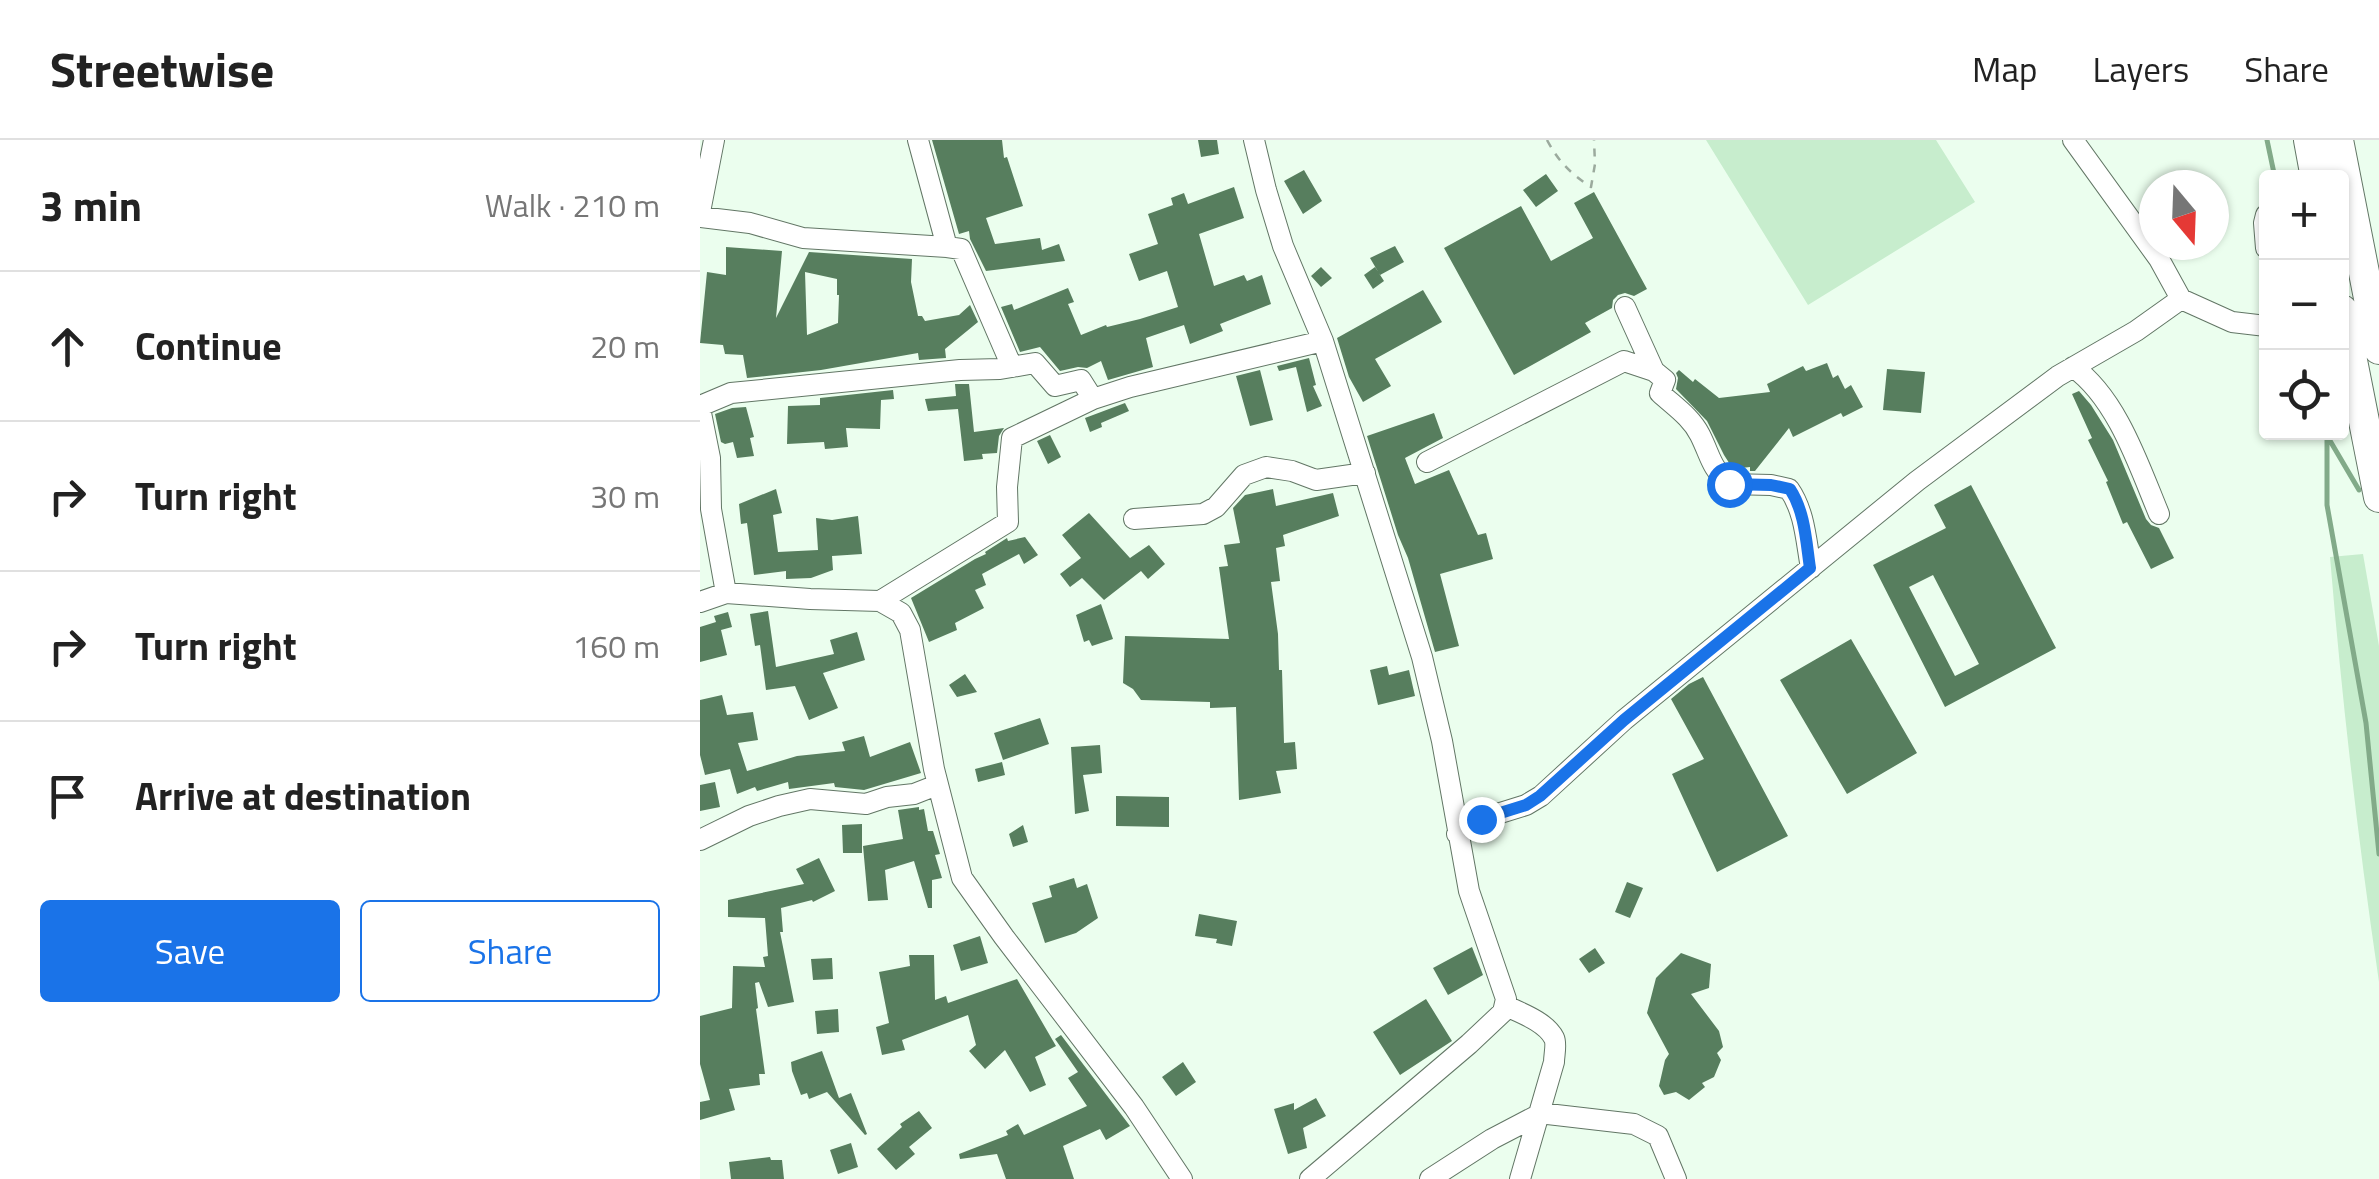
<!DOCTYPE html>
<meta charset="utf-8">
<style>
body{margin:0;font-family:"Titillium Web",sans-serif;background:#f2f2f2;color:#222}
.controls{position:absolute;right:30px;top:30px;display:grid;overflow:hidden;border-radius:10px;box-shadow:0 2px 8px #0004}
.controls button{width:90px;height:90px;display:grid;place-items:center;padding:0;border:0;border-bottom:2px solid #e0e0e0;background:#fff;color:#222;font:50px sans-serif}
.compass{position:absolute;left:1439px;top:30px;width:90px;height:90px;border-radius:50%;background:#fff;box-shadow:0 2px 8px #0004;rotate:161deg}
.stop{position:absolute;width:30px;height:30px;margin:-22px;border:8px solid #1a73e8;border-radius:50%;background:#fff}
.stop.end{background:#1a73e8;border-color:#fff;box-shadow:0 2px 10px #0008}
.list{margin:0;padding:0;list-style:none}
h2{display:flex;justify-content:space-between;align-items:center;height:130px;margin:0;padding:0 40px;font-size:42px}
h2 small{font-size:32px;font-weight:400;color:#767676}
.list li{display:grid;grid-template-columns:65px 1fr auto;gap:30px;align-items:center;box-sizing:border-box;height:150px;padding:0 40px;border-top:2px solid #e0e0e0}
.list b{display:block;font-size:38px;white-space:nowrap}
.list em{font-size:32px;font-style:normal;color:#767676}
.actions{display:flex;gap:20px;padding:30px 40px}
.actions a{flex:1;padding:22px 0;border:2px solid #1a73e8;border-radius:10px;text-align:center;font-size:35px;color:#1a73e8}
.actions .main{background:#1a73e8;color:#fff}
.icon{flex:none;width:55px;height:55px;fill:none;stroke:currentColor;stroke-width:2;stroke-linecap:round;stroke-linejoin:round}
.map{position:relative;flex:none;width:1679px;height:1039px;overflow:hidden}
header{display:flex;align-items:center;gap:60px;box-sizing:border-box;height:140px;padding:0 50px;background:#fff;border-bottom:2px solid #e0e0e0}
header strong{font-size:48px}
nav{display:flex;gap:55px;margin-inline-start:auto;font-size:35px}
main{display:flex}
aside{flex:1;background:#fff}
.map>svg:first-child{display:block}
</style>
<header>
<strong>Streetwise</strong>
<nav><a>Map</a><a>Layers</a><a>Share</a></nav>
</header>
<main>
<aside>
<h2>3 min<small>Walk · 210 m</small></h2>
<ul class="list">
<li><svg class="icon" aria-label="ahead" viewBox="0 0 24 24"><path d="M12 20V5M6 11l6-6 6 6"/></svg><div><b>Continue</b></div><em>20 m</em></li>
<li><svg class="icon" aria-label="right" viewBox="0 0 24 24"><path d="M7 20v-9h11M14 6l5 5-5 5"/></svg><div><b>Turn right</b></div><em>30 m</em></li>
<li><svg class="icon" aria-label="right" viewBox="0 0 24 24"><path d="M7 20v-9h11M14 6l5 5-5 5"/></svg><div><b>Turn right</b></div><em>160 m</em></li>
<li><svg class="icon" aria-label="arrive" viewBox="0 0 24 24"><path d="M6 21V4h12l-3 4 3 4H6"/></svg><div><b>Arrive at destination</b></div></li>
</ul>
<div class="actions"><a class="main">Save</a><a>Share</a></div>
</aside>
<div class="map">
<svg width="1679" height="1039" viewBox="0 0 1679 1039">
<rect width="100%" height="100%" fill="#ebfeee"/>
<!-- green -->
<path fill="#c7edcd" d="M1006 0H1236L1275 62 1108 165Z
M1663 414 1679 506V842C1658 701 1642 560 1630 417Z"/>
<g fill="none" stroke-linecap="round" stroke-linejoin="round">
<!-- stream -->
<path stroke="#82aa89" stroke-width="5" d="M1567 0 1575 38
M1627 292V365L1666 583 1679 714
M1629 299 1659 350"/>
</g>
<!-- building -->
<path fill="#577e5e" fill-rule="evenodd" d="M232 0H302L304 18 307 17 323 66 286 78 295 104 340 98 342 110 359 104 365 121 286 131 270 99 269 91 259 94Z
M498 0H517L519 14 501 17Z
M604 30 622 61 603 74 584 41Z
M846 34 858 51 836 67 823 50Z
M534 47 544 78 499 94 514 146 544 135 547 141 562 135 571 164 520 184 523 191 490 204 484 185 446 198 453 227 408 240 401 221 387 228 378 227 360 231 340 207 320 212 301 167 312 164 314 170 368 148 374 162 368 164 381 195 406 185 407 187 440 179 478 167 467 131 439 141 429 114 458 104 448 74 473 65 471 58 484 53 488 64Z
M894 52 947 149 934 156 925 153 918 155 913 160 912 168 885 183 891 192 814 235 744 108 821 66 851 121 893 98 874 63Z
M695 106 704 122 680 135 670 118Z
M26 107 82 111 76 178 109 112 212 119 211 142 218 176H222L225 181 259 175 270 165 278 182 245 209 246 218 219 220 218 213 121 230 47 238 43 215 25 214 23 205 0 203 7 132 26 135ZM105 132 137 139V155H139L138 183 107 195Z
M621 127 632 138 621 147 611 136Z
M675 127 684 141 673 149 664 135Z
M723 150 742 182 675 219 691 246 663 262 649 237 637 198Z
M609 218 616 245 613 246 622 266 607 272 596 227 579 231 577 226Z
M1127 223 1133 238 1138 235 1145 249 1151 245 1163 267 1143 277 1141 273 1093 297 1089 288 1055 331H1050V327L1033 329 1024 315 1007 281 976 249 978 238 976 233 979 230 993 242 995 239 1019 258 1070 252 1067 244 1103 226 1106 231Z
M1187 229 1225 232 1221 273 1183 270Z
M560 230 573 280 550 286 536 236Z
M255 244H269L274 292 304 288 299 296 297 313 282 314 283 319 264 321 258 269 228 271 225 259 256 256Z
M193 250 194 259 181 260 180 289 146 288 148 307 125 309 124 302 87 304 88 266 120 265V258Z
M1379 251 1391 265 1413 300 1446 379 1451 385 1459 388 1474 418 1451 429 1427 382 1423 384 1406 342 1408 341 1388 300 1392 298 1372 254Z
M425 263 429 271 401 283 402 287 390 292 385 278Z
M46 267 54 297 50 298 54 316 37 318 33 302 25 304 21 302 15 274 32 268Z
M734 273 743 298 705 318 715 344 749 330 778 395 786 393 793 419 740 434 759 506 735 512 708 418 698 395 667 296Z
M350 295 361 317 348 324 337 301Z
M1271 345 1356 508 1245 567 1173 425 1246 388 1234 365ZM1233 435 1279 524 1255 536 1209 447Z
M76 349 82 373 73 375 78 412 118 410 116 378 132 380 158 376 162 414 132 416 133 430 111 438 86 439V431L54 435 47 383 41 384 39 364Z
M573 349 576 366 633 353 639 376 583 395 585 406 576 408 580 441 571 442 578 494 579 530H582L584 603 595 602 597 629 576 631 581 653 539 660 536 567 510 568V562L441 560 433 549 423 543 425 496 529 499 519 427 528 426 524 405 540 403 533 368 545 355Z
M389 373 430 418 449 405 465 424 448 439 441 431 404 460 382 438 370 447 360 434 381 418 362 395Z
M325 397 338 415 324 424 319 414 282 434 286 445 275 450 284 468 255 483 257 490 229 502 211 458 275 419 286 414 285 412 307 398 308 401Z
M401 464 413 499 392 506 389 500 384 502 376 475Z
M68 471 76 527 134 514 130 500 157 492 165 520 123 533 138 568 109 580 95 546 66 550 60 505 55 506 50 474Z
M28 472 32 487 21 490 27 515 0 522V487L16 482 14 476Z
M1151 499 1217 613 1147 654 1080 540Z
M687 526 689 535 709 530 715 556 678 565 670 530Z
M265 534 277 552 257 557 249 545Z
M1003 537 1088 696 1017 732 972 634 1004 619 971 559 989 544Z
M22 555 27 575 53 572 58 600 38 603 47 631 97 616 145 611 142 602 164 596 170 617 210 602 221 633 164 650 135 647 134 643 89 649 88 642 57 651 55 647 37 654 30 629 5 635 0 615V560Z
M340 578 349 604 303 620 294 593Z
M400 605 402 633 383 635 389 671 375 674 371 607Z
M302 622 305 635 278 642 275 629Z
M15 642 20 667 0 671V645Z
M416 656 469 657V687L416 686Z
M219 667V670L224 669 228 691H233L240 714 235 715 242 738 232 740V768H228L214 721 185 730 188 760 168 761 163 706 203 699 198 670Z
M162 684V713H143L142 685Z
M323 685 328 702 313 707 309 694Z
M119 718 135 751 113 762 112 760 81 768 83 792H80L94 862 68 867 59 842 55 843 58 868 56 869 65 934H59L60 945 29 949 35 970 0 980V962L10 960 0 924V876L32 868 33 826 65 827 63 817 68 816 65 778 28 777V760L104 744 96 729Z
M374 738 377 748 387 744 398 778 376 793 345 803 332 763 352 757 349 746Z
M927 742 943 748 930 778 915 772Z
M499 774 537 781 532 806 516 803 517 799 495 796Z
M280 796 288 823 261 831 253 805Z
M772 807 783 835 748 855 733 828Z
M895 808 905 823 889 833 879 819Z
M981 813 1011 824 1009 848 991 854 1019 891 1023 907 1017 913 1021 920 1014 937 1002 943 1005 947 989 960 976 952 964 955 959 946 965 920 969 914 947 873 956 838Z
M209 815H234L235 860 246 856 248 863 317 839 356 906 335 917 346 945 330 952 305 910 285 929 269 911 276 905 268 875 202 900 205 910 182 915 176 887 189 883 179 832 210 826Z
M132 818 133 839 113 840 111 819Z
M726 859 752 901 700 935 673 892Z
M138 869 139 892 117 894 115 871Z
M361 895 430 986 406 1000 400 989 363 1006 374 1039H306L297 1014 260 1019 259 1014 308 995 306 991 318 984 324 995 387 966 368 938 378 932 355 899Z
M122 911 139 958 151 953 167 994 165 995 127 952 109 959 107 953 101 955 92 931 91 922Z
M483 922 496 942 476 956 462 937Z
M616 958 626 976 603 988 607 1008 588 1014 574 969 594 963V970Z
M219 971 232 988 209 1007 215 1014 196 1030 177 1009 202 987 200 984Z
M151 1003 158 1027 138 1034 130 1010Z
M70 1017 71 1020H82L84 1039H31L29 1022Z"/>
<g fill="none" stroke-linecap="round" stroke-linejoin="round">
<defs>
<path id="minor" d="M218 0 247 107 261 109 312 227
M554 0 566 50 583 106 623 201 722 517 742 601 769 751 806 859 803 872 769 904 610 1039
M1373 0 1459 119 1481 159 1532 182 1566 186
M0 72 14 0
M1566 75 1564 83 1566 108
M0 77 50 83 103 98 247 107
M925 167 954 231 965 240 960 253C974 266 991 277 1000 295 1011 317 1010 326 1029 344L1071 345 1089 349C1105 372 1106 401 1111 428
M1373 227C1417 258 1439 326 1459 374
M0 266 31 253 260 230 300 229 335 223 355 246 381 240 393 259 430 247 623 201
M0 268 10 318 11 369 26 453
M727 322 924 221 954 231
M434 379 503 374 516 367 544 335 566 327 592 331 616 340 665 333
M180 461 308 382 307 347 312 298 393 259
M0 462 26 453 110 459 180 461 201 473 210 490 234 629 262 738 304 797 434 967 482 1039
M757 694 781 679 826 665 841 656 924 580 1217 341 1358 236 1436 191 1481 159
M0 700 49 676 79 666 110 659 166 664 187 657 214 654 237 645
M806 866C821 873 846 882 854 898 857 904 854 915 854 922L820 1039
M839 973 934 984 958 996 976 1039
M730 1039 792 999 838 975"/>
<path id="highway" d="M1609 0 1616 38
M1638 0 1679 209
M1642 170 1679 357"/>
</defs>
<!-- minor casing -->
<use href="#minor" stroke="#627665" stroke-width="22"/>
<!-- highway casing -->
<use href="#highway" stroke="#627665" stroke-width="32"/>
<!-- path -->
<path stroke="#9baa9d" stroke-width="2.5" stroke-dasharray="8 8" stroke-linecap="butt" d="M847 0C858 21 871 34 891 47L895 24 894 0"/>
<!-- minor -->
<use href="#minor" stroke="#fff" stroke-width="20"/>
<!-- highway -->
<use href="#highway" stroke="#fff" stroke-width="30"/>
</g>
<g fill="none" stroke-linecap="round" stroke-linejoin="round">
<!-- route -->
<path stroke="#1a73e8" stroke-width="12" d="M781 679 826 665 840 656 924 580 1110 428C1106 401 1105 372 1090 349L1071 345 1029 344"/>
</g>
</svg>
<div class="controls">
<button>+</button>
<button>−</button>
<button><svg class="icon" aria-label="locate" viewBox="0 0 24 24"><circle cx="12" cy="12" r="6"/><path d="M12 2v4M12 18v4M2 12h4M18 12h4"/></svg></button>
</div>
<svg class="compass" viewBox="-18 -18 36 36"><path d="M0-13l5 13h-10z" fill="#e53935"/><path d="M0 13l5-13h-10z" fill="#767676"/></svg>
<div class="stop" style="left:1029px;top:344px"></div>
<div class="stop end" style="left:781px;top:679px"></div>
</div>
</main>
